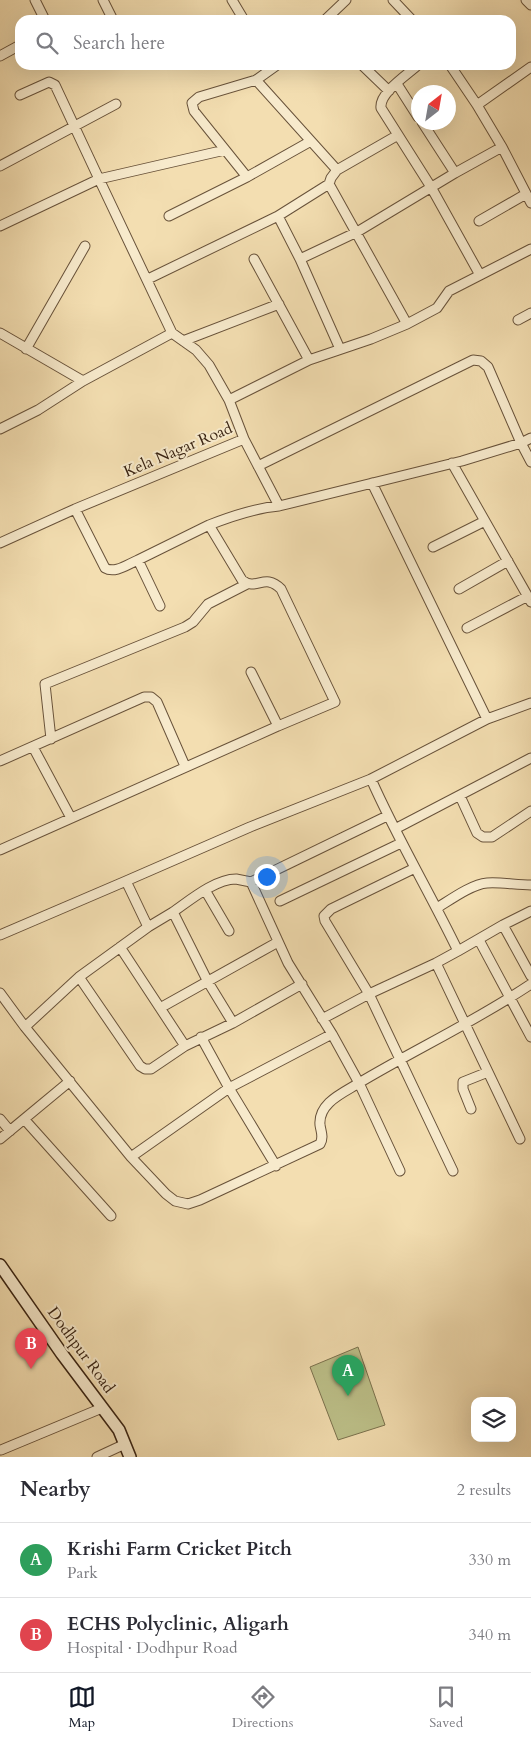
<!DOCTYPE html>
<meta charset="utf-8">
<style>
body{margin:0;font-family:Cardo,serif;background:#f7f7f7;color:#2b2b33}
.controls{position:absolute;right:15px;bottom:15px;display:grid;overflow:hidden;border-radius:10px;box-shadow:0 5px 20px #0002}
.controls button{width:45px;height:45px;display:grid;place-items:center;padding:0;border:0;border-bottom:1px solid #e1e1e2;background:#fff;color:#2b2b33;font:25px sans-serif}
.compass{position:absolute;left:411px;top:85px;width:45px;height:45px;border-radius:50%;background:#fff;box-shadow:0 5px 20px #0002;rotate:31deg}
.you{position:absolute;left:266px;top:876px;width:18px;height:18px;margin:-12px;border:4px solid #fff;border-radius:50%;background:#1a73e8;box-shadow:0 0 0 8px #1a73e833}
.badge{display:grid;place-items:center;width:32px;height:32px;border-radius:50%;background:#111827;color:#fff;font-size:16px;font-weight:700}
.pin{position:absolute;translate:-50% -41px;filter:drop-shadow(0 1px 2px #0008)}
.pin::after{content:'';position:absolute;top:26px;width:18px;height:15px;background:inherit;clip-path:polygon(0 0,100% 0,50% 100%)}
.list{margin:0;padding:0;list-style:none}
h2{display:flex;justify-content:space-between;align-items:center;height:65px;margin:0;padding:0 20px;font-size:21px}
h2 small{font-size:16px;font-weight:400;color:#7c7c81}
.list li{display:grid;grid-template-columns:32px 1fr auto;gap:15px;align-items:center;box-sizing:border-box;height:75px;padding:0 20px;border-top:1px solid #e1e1e2}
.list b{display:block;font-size:19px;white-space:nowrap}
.list p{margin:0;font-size:16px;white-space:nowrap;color:#7c7c81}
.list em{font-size:16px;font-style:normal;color:#7c7c81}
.icon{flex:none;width:28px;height:28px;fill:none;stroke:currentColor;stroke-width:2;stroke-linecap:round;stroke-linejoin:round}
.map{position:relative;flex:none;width:531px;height:1457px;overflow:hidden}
.search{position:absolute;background:#fff;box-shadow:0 5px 20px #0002;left:15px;right:15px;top:15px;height:55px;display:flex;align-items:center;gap:12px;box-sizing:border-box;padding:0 18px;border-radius:15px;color:#7c7c81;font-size:19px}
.sheet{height:215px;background:#fff}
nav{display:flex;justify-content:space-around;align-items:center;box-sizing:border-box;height:70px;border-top:1px solid #e1e1e2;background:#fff;font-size:14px;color:#7c7c81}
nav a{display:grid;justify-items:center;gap:2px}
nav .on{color:#111827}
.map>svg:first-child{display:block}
</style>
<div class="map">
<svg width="531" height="1457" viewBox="0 0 531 1457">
<rect width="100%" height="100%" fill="#f3deb1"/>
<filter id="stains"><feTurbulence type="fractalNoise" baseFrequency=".004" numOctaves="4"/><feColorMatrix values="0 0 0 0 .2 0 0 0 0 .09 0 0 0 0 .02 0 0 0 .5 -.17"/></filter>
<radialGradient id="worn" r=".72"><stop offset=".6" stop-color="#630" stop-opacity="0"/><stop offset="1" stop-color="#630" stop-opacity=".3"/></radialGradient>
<!-- green -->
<path fill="#bdc18a" stroke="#7b724e" d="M358 1347 385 1425 338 1440 310 1367Z"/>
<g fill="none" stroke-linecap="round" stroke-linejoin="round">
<defs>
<path id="street" d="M35 0 45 20
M103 0 113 20
M232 0 244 20
M393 0 412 20
M526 0 531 5
M325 20 346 0
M0 56 20 45
M277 65 256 80 337 170
M362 65 389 91
M418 65C407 75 379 93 381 108L431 187 480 275
M450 65 477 105 502 147 531 203
M256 80 199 97 192 103 194 111 247 177 311 141
M397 84 418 117
M20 95 49 82 55 85 99 179 225 150
M477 105 531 67
M422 122 455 173 502 147
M0 166 116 104
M329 184 331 178 337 170 398 135
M169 216 247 177
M278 216 329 184 407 324
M479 221 526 194
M0 226 99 179 172 333 196 350 209 365 229 400
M254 259 309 360
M300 259 357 232 455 173
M148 279 278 216 300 259 340 349
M518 320 531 313
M0 333 83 381 38 410 0 429
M183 341 279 304
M26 349 85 246
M83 381 172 333
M244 439 279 506
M452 463 531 602
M258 466 473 360 481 361 488 367 521 443 531 462
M372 483 487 719
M75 509 105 568C115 574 128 564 138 560L160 606
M0 543 75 509 244 439 229 400 309 360 371 339 407 324 437 308 449 291 531 249
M433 547 485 521
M138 560 209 525
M459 589 508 561
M467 628 528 596
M251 672 278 726 335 702 281 589C264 572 257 592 242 580L209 525C232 516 255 508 279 506L462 461 521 443 531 438
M51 739 45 684 185 627 193 622 208 604 247 584
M33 747 71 818
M0 761 144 697H151L157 702 185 766
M371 779 487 719 531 703
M460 796 477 833 483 837H492L531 811
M395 829 531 758
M0 850 278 726
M415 868 331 909 324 916 325 921 369 994 453 1171
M126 881 250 827 371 779C397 838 430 893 458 951L436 963 520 1139
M251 882 387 816
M205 890 229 931
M280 901 401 843
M437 908C450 900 472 884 487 883 502 882 516 885 531 885
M173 912C189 901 215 879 236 879 241 880 246 881 251 882L288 963 332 1034 359 1083C416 1049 476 1021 531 984
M503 925 531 976
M0 935 126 881 148 927 173 912 208 982 233 1023 302 984
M479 940 531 1037
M120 947 185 1046
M458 951 503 925 531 911
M79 977 140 1066 145 1069H151L185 1046 233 1023
M0 993 25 1027 131 1157 166 1194 175 1201 188 1204 200 1200 320 1144C324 1137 321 1132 320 1125 318 1103 343 1093 359 1083L400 1171
M160 1008 278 942
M322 1019 369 994 436 963
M25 1027 79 977 148 927
M201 1037 229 1088 276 1166
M471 1109 463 1089V1082L488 1072
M0 1119 10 1131
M24 1119 111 1216
M0 1139 70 1081
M131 1157 229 1088 332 1034
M1 1450 102 1408
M97 1457 125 1444"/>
<path id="secondary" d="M0 1265 62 1354 119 1430 130 1457"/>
</defs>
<!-- street casing -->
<use href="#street" stroke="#68523a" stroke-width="11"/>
<!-- secondary casing -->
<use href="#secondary" stroke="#392312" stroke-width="14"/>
<!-- street -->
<use href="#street" stroke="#f7eacc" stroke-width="9"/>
<!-- secondary -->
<use href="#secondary" stroke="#f7eacc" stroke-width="11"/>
</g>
<g text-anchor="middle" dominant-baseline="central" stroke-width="4" stroke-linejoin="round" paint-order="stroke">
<!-- street labels -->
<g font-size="16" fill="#392312" stroke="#f7eacc">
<text transform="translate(178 450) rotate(-23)">Kela Nagar Road</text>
<text transform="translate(81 1350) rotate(54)">Dodhpur Road</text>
</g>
</g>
<rect width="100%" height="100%" filter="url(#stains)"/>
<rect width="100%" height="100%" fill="url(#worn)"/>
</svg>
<div class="controls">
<button><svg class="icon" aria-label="layers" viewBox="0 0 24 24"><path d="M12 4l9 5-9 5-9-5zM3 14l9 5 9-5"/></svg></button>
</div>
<svg class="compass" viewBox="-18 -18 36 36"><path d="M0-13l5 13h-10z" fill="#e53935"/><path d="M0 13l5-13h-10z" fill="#7c7c81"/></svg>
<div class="you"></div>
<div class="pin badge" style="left:348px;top:1396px;background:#2e9e5b">A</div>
<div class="pin badge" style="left:31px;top:1369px;background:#e0444e">B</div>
<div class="search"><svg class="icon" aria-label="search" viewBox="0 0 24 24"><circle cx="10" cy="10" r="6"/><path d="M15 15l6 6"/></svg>Search here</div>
</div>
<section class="sheet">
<h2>Nearby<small>2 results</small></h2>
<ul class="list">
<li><span class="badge" style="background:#2e9e5b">A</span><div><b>Krishi Farm Cricket Pitch</b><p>Park</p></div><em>330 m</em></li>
<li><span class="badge" style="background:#e0444e">B</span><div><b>ECHS Polyclinic, Aligarh</b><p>Hospital · Dodhpur Road</p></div><em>340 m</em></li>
</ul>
</section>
<nav>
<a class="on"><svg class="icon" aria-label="map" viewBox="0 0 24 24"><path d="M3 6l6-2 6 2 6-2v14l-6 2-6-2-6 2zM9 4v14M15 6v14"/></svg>Map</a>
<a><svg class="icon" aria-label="directions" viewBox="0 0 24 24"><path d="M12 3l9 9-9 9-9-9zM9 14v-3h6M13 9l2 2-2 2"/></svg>Directions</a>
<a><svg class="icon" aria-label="saved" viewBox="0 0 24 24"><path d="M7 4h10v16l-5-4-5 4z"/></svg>Saved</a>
</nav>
